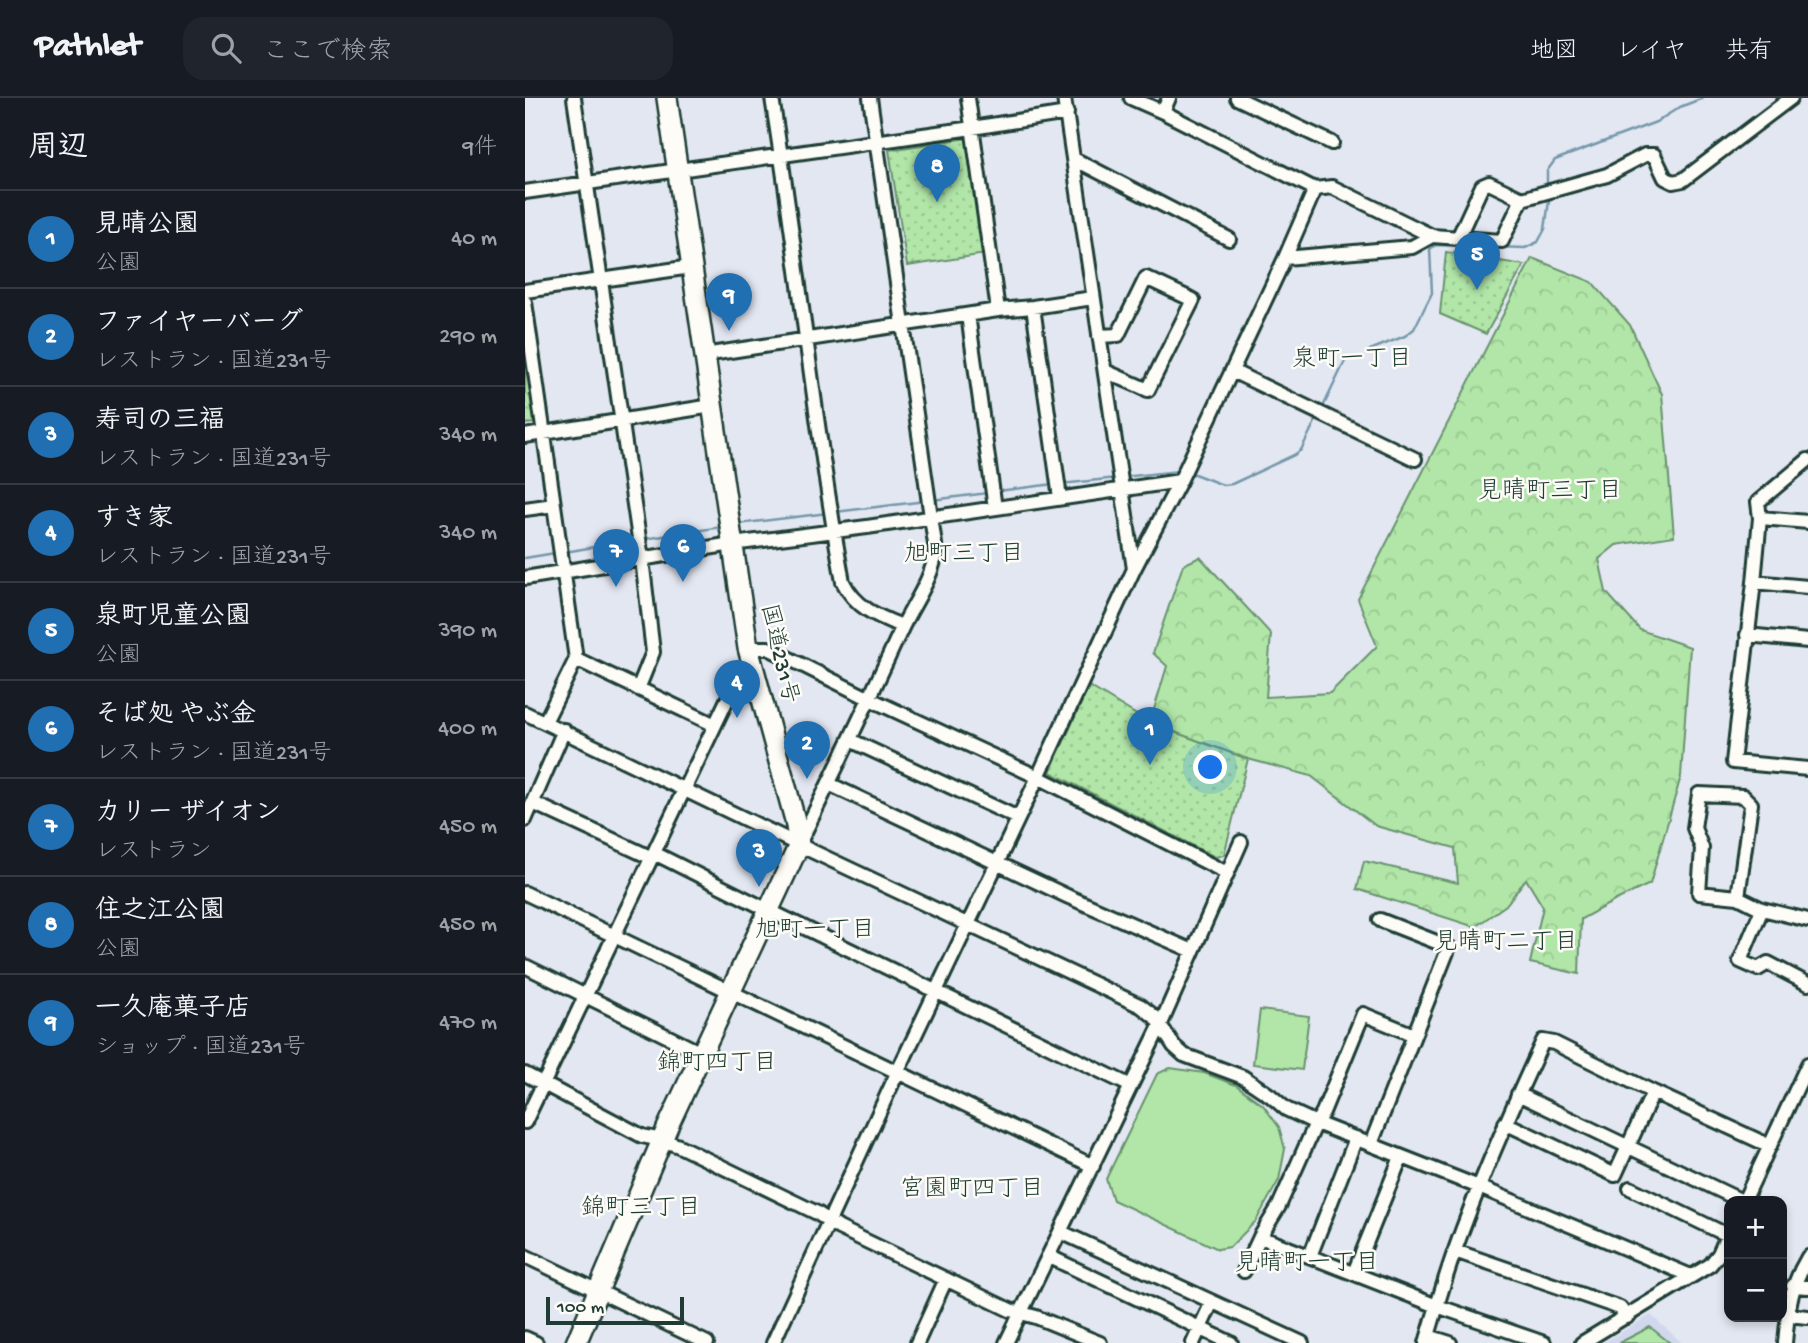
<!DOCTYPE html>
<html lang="ja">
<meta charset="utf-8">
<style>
body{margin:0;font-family:"Gochi Hand","Klee One",sans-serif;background:#20242c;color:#f1f3f6}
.controls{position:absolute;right:21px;bottom:21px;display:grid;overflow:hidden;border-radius:14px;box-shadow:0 4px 10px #0003}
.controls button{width:63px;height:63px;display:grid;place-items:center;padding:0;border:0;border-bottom:2px solid #363941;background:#171b24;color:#f1f3f6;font:35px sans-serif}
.scale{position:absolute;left:21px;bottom:18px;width:138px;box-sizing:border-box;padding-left:7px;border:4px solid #1f3d34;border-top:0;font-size:19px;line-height:24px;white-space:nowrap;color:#1f3d34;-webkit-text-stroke:5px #fdfcf7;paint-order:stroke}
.you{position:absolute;left:686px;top:670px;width:24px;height:24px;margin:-18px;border:5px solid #fff;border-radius:50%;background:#1a73e8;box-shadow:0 0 0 10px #1a73e833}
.badge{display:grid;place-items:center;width:46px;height:46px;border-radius:50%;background:#1f6fb2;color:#fff;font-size:23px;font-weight:700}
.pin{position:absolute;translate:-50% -58px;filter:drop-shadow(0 2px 4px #0008)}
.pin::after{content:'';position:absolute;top:37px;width:24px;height:21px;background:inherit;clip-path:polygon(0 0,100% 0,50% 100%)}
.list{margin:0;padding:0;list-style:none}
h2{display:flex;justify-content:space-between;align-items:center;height:91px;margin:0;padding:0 28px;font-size:30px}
h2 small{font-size:23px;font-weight:400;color:#9ea1a6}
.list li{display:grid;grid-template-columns:46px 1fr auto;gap:21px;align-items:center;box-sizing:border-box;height:98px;padding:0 28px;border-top:2px solid #363941}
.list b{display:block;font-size:26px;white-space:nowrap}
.list p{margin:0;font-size:23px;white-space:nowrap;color:#9ea1a6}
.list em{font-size:23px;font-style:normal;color:#9ea1a6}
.icon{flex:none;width:38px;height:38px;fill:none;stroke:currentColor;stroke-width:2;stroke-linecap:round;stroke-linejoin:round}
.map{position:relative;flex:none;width:1283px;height:1245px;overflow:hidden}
header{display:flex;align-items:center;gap:42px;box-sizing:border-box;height:98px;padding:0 35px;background:#171b24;border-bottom:2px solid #363941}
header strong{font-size:33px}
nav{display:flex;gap:38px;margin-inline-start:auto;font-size:24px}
.search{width:490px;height:63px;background:#20242c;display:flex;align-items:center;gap:18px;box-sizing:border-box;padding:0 24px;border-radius:21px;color:#9ea1a6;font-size:26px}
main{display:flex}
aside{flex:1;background:#171b24}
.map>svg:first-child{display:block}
</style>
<header>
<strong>Pathlet</strong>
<div class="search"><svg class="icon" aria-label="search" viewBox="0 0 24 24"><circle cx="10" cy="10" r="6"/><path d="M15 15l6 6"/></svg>ここで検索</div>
<nav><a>地図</a><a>レイヤ</a><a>共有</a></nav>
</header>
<main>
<aside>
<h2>周辺<small>9件</small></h2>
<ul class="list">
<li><span class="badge">1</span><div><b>見晴公園</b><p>公園</p></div><em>40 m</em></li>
<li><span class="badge">2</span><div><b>ファイヤーバーグ</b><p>レストラン · 国道231号</p></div><em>290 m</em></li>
<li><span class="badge">3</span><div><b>寿司の三福</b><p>レストラン · 国道231号</p></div><em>340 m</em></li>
<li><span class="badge">4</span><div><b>すき家</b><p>レストラン · 国道231号</p></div><em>340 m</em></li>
<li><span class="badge">5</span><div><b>泉町児童公園</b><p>公園</p></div><em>390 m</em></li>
<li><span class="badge">6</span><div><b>そば処 やぶ金</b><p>レストラン · 国道231号</p></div><em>400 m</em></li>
<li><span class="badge">7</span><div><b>カリー ザイオン</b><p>レストラン</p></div><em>450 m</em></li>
<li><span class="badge">8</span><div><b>住之江公園</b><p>公園</p></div><em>450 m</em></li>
<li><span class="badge">9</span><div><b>一久庵菓子店</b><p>ショップ · 国道231号</p></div><em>470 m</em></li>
</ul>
</aside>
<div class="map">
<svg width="1283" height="1245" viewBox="0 0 1283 1245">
<defs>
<pattern id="green-dots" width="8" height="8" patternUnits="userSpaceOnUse" patternTransform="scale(1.75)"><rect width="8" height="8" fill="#b1e6a8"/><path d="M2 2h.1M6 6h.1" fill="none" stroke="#98c691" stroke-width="1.8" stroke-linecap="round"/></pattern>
<pattern id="forest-crowns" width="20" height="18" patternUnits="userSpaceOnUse" patternTransform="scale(1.75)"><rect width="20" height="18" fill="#b1e6a8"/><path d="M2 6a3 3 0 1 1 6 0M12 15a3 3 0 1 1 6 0" fill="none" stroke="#98c691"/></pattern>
</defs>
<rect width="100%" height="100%" fill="#e3e7f2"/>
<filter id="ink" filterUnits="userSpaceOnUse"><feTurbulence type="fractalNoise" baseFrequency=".0143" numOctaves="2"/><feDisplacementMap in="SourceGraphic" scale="14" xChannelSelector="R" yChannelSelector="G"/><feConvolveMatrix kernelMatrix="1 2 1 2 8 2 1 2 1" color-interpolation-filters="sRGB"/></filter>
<g filter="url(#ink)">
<!-- built -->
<path fill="#d1d8ee" d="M1126 1217 1157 1245H1077Z"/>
<!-- green -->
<path fill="url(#green-dots)" stroke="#68926e" stroke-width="2" d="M443 40 461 156 382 168 364 52Z
M921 154 999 167 961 236 915 216Z
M0 255 10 325 0 326Z
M564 588 625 625 723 661 699 757 690 759 525 674Z"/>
<!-- forest -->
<path fill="url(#forest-crowns)" stroke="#68926e" stroke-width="2" d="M1007 160 1067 184 1105 227 1137 296 1149 438 1091 447 1074 461 1081 494 1115 532 1165 549 1156 678 1125 786 1091 802 1056 821 1054 876 1005 865 1018 809 1001 781 981 807 950 829 832 791 839 763 933 785 930 750 851 728 786 678 723 661 625 625 642 568 628 555 658 467 675 459 746 536 741 599 805 595 852 548 833 501Z"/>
<!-- pitch -->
<path fill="#b1e6a8" stroke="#68926e" stroke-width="2" d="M735 912 784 918 777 972 728 966Z
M645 970 679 975 711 987 738 1007 754 1029 760 1051 754 1082 731 1123 705 1149 693 1151 588 1102 581 1081 632 976Z
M1125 1229 1145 1245H1094Z"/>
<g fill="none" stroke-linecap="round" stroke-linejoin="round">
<!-- stream -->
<path stroke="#7698aa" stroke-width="2.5" d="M1022 87V73L1030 62 1131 24 1155 9 1178 0
M845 252 880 238 889 231 907 195 905 151 911 147 1000 150 1013 144 1020 131 1024 103
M798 309 820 263
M664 374 698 387 707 386 769 357 776 352 792 320
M598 379 654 373
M536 386 592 380
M473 393 529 386
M407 402 463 395
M310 414 401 403
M213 426 303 415
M119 441 196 429
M40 454 109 442
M0 460 30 455"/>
<defs>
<path id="minor" d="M49 0 117 461 128 554 113 591
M247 0C273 161 289 324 318 484 331 510 352 518 377 528
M443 0 473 212
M539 0 609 471
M606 0 638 14 790 91 807 89 907 138
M712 0 807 45
M638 14 644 0
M549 61 704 141
M0 94 447 30 542 15
M933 140 957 88 964 85 997 101
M760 160 887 149 907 138 977 143 997 101 1082 77 1120 57H1129L1140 80 1148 84 1158 82 1266 0
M0 193 166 169
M0 204 51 561 20 624
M508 209 535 400
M443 217 470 410
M574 238 593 237 621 180 668 202 623 292 580 273
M179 257 473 212 508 209 568 200
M707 273 890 361
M0 338 187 308
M1283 362 1233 404 1235 420 1229 484 1208 664 1283 671
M0 411 29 407
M1235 420 1283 424
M0 480 207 446 342 429 655 383
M1229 484 1283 489
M1222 537 1283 543
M223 550H243L345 601 513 679 702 775
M51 561 190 627
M0 615 274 747 616 908 630 919 649 948 659 957 718 979 746 998 761 1011 791 1025 954 1089 1166 1178
M325 642 493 720
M304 686 544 799 668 853
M8 705 127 760
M0 722 39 632
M274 746C309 675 343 604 376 532 388 506 407 482 411 453L345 0
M129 755 243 812 606 988
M0 795 568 1068
M1213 799 1226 706 1218 698 1174 696 1169 730 1177 750 1174 795 1213 799 1237 811 1283 822
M1237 811 1215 863 1233 871 1243 865 1283 886
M0 868 176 955
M0 976 117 1038 137 1042 154 1048 292 1115 314 1130 485 1212 511 1219 575 1245
M993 996 1217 1103
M0 1024 213 579 228 567
M980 1025 1090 1077 1128 994
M846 1046 924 849 855 822
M1105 1090 1202 1137
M1219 1103 1283 966
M536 1134 777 1245
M735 1139 912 1208 1019 1245
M930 1153 1095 1210 1102 1219
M0 1158 182 1245
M523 1158 706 1245
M785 1158 831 1040
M719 1173 735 1139 754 1108 791 1025 798 1014 838 916 889 937
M829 1175 876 1059
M1268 1188 1283 1189
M1262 1217 1283 1219
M903 1238 925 1245
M0 1240 11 1245
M248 1245 373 973 513 679 609 471 655 383 760 160 790 91
M392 1245 421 1181
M481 1245 635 928 716 744
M668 1245 687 1204
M901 1245C910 1214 919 1183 930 1152 955 1081 986 1012 1018 943L1029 945 1128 994 1245 1048
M1057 1245 1185 1167 1194 1156 1204 1133
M1260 1245C1263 1211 1265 1189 1283 1159"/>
<path id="highway" d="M51 1245 143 1028 274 747 270 722 223 550 142 0"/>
</defs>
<!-- minor casing -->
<use href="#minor" stroke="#1f3d34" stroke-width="18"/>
<!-- highway casing -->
<use href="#highway" stroke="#1f3d34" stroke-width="24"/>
<!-- minor -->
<use href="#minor" stroke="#fdfcf7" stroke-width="12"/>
<!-- highway -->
<use href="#highway" stroke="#fdfcf7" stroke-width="19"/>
</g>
</g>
<g text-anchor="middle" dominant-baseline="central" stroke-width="5" stroke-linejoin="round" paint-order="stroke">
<!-- street labels -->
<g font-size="23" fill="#1f3d34" stroke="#fdfcf7">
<text transform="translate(253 556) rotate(77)">国道231号</text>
</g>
<!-- neighbourhood labels -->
<g font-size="24" fill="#1f3d34" stroke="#fdfcf7">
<text x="827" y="262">泉町一丁目</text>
<text x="1025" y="394">見晴町三丁目</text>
<text x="439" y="457">旭町三丁目</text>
<text x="290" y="833">旭町一丁目</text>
<text x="981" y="845">見晴町二丁目</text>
<text x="192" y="966">錦町四丁目</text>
<text x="447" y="1092">宮園町四丁目</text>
<text x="116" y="1111">錦町三丁目</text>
<text x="782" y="1166">見晴町一丁目</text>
</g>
</g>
</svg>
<div class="controls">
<button>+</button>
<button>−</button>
</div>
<div class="scale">100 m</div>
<div class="you"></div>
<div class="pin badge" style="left:625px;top:667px">1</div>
<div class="pin badge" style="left:282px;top:681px">2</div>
<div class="pin badge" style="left:234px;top:789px">3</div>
<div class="pin badge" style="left:212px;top:620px">4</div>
<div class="pin badge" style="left:952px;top:192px">5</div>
<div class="pin badge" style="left:158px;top:484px">6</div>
<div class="pin badge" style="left:91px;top:489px">7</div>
<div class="pin badge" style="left:412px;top:104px">8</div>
<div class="pin badge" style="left:204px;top:233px">9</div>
</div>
</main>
